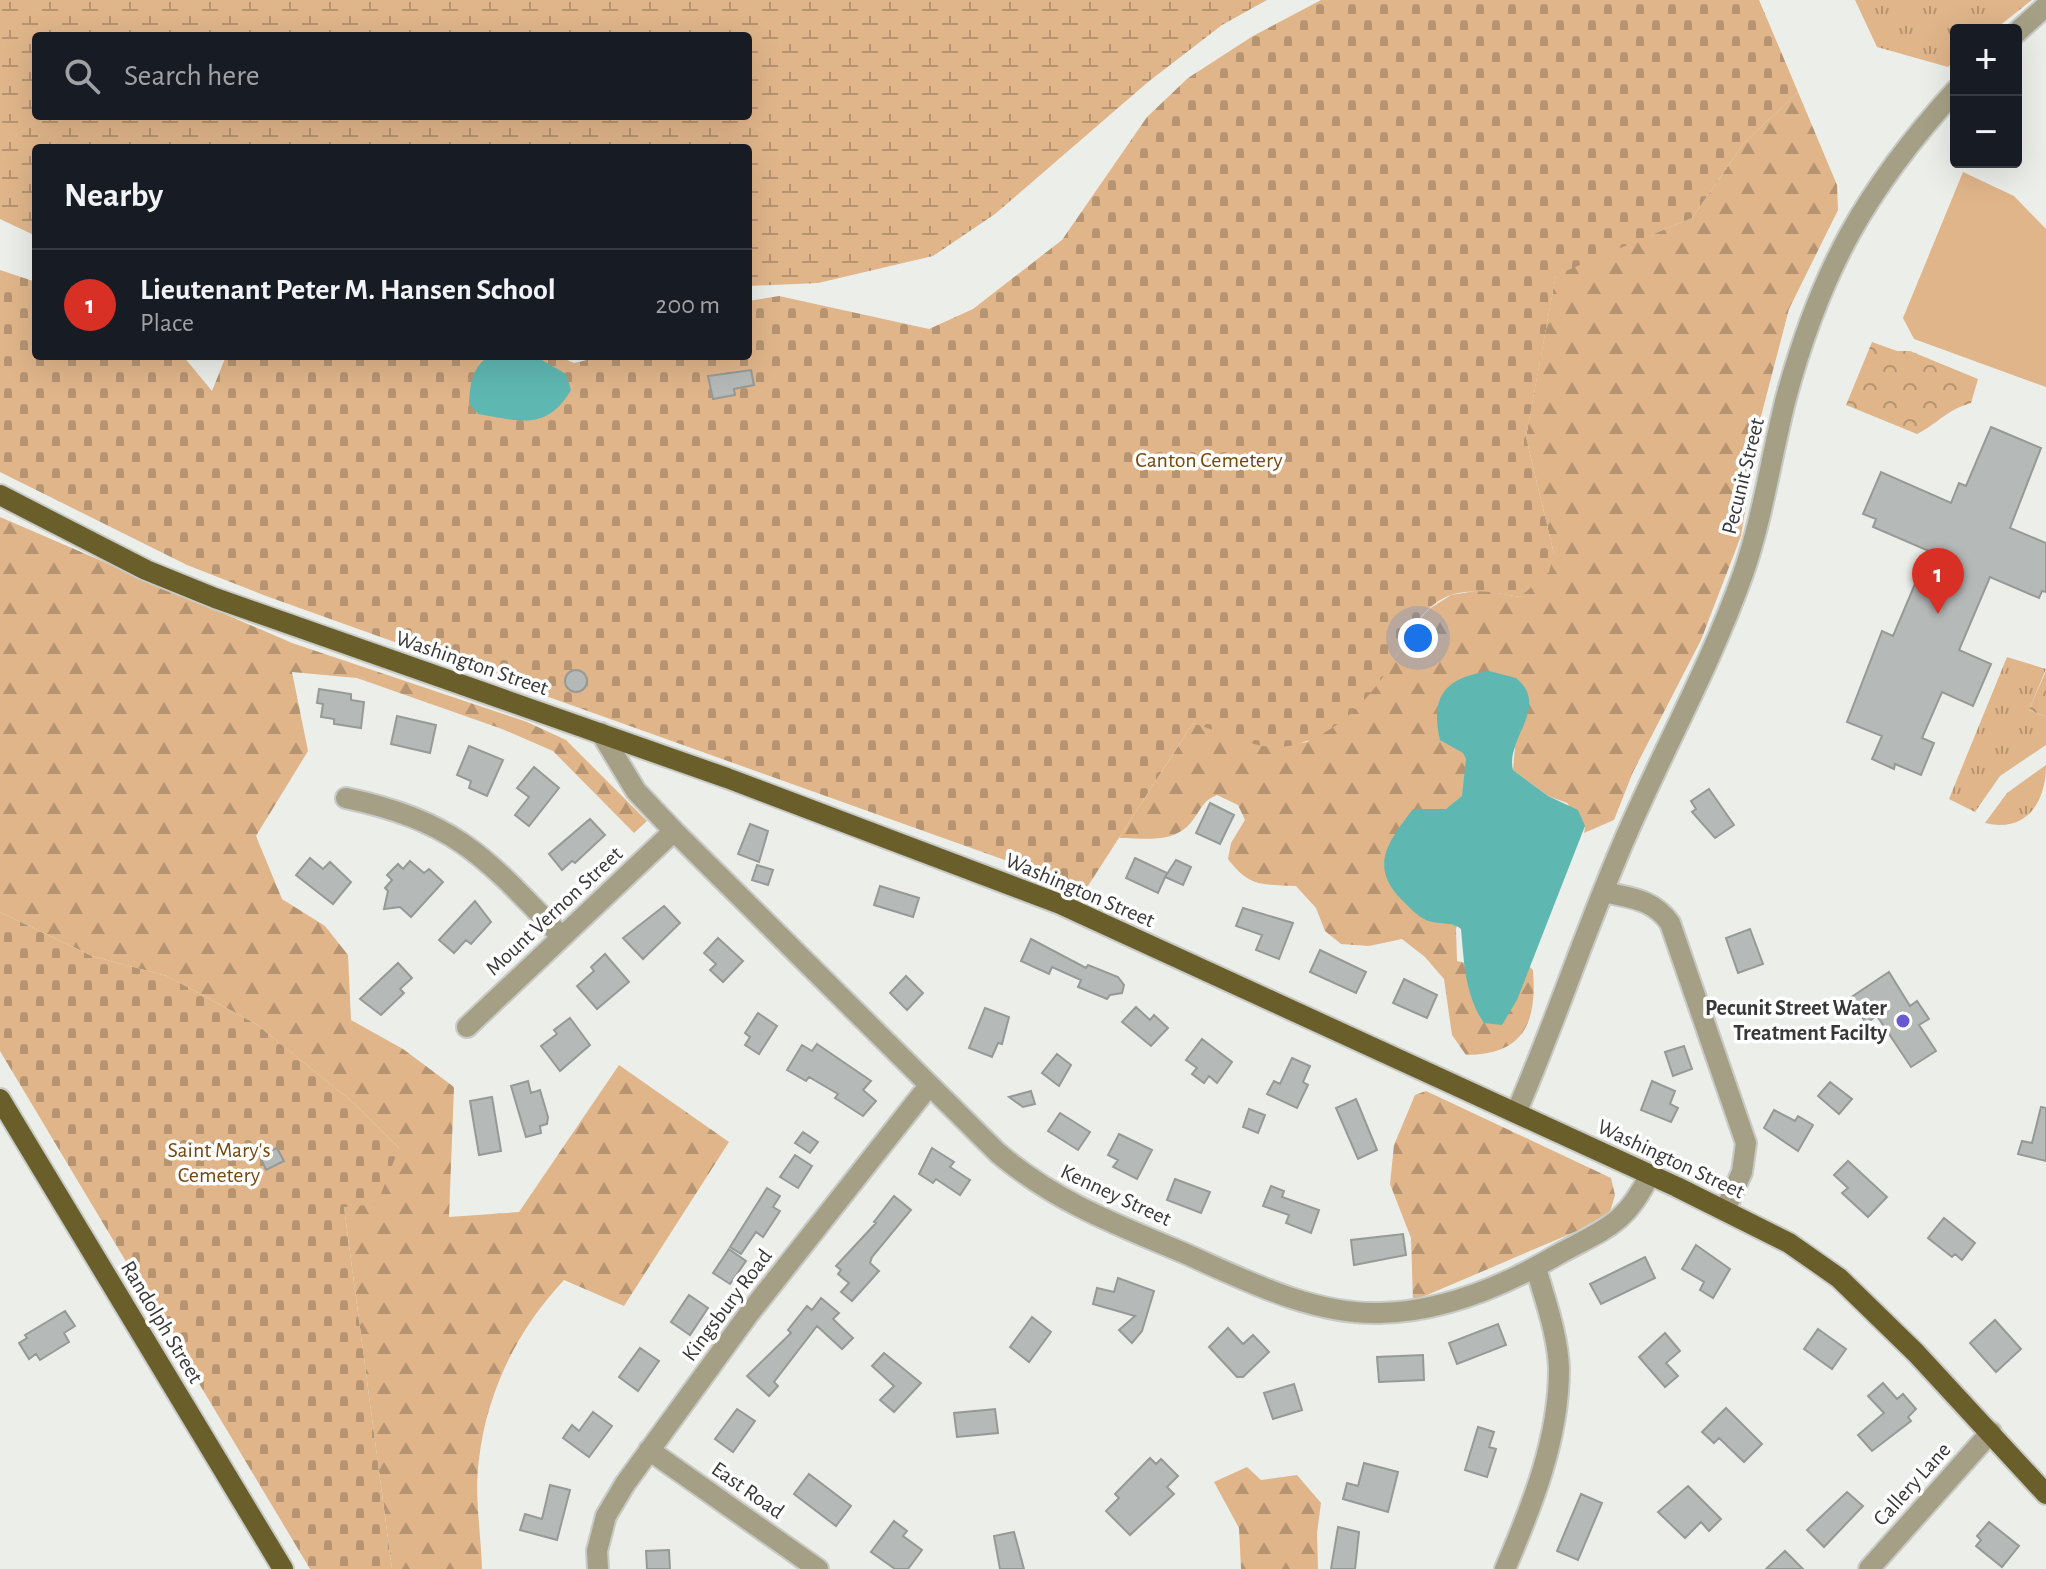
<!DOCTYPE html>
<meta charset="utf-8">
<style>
body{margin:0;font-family:"Alegreya Sans",sans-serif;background:#20242c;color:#f1f3f6}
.controls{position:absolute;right:24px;top:24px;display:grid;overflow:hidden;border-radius:8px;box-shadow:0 8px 32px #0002}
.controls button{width:72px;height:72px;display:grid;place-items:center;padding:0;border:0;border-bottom:2px solid #363941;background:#171b24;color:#f1f3f6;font:40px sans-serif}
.you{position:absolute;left:1418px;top:638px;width:28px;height:28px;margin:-20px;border:6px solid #fff;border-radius:50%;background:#1a73e8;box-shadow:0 0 0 12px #1a73e833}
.badge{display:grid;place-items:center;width:52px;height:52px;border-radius:50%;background:#d93025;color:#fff;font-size:26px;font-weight:700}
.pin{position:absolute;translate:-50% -66px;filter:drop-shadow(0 2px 4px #0008)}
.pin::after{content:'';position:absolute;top:42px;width:28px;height:24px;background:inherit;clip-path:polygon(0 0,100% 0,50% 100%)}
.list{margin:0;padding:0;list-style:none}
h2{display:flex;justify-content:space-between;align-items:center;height:104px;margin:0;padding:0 32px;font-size:34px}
h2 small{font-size:26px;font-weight:400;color:#9ea1a6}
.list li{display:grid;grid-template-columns:52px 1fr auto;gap:24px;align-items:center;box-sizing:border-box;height:112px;padding:0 32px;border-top:2px solid #363941}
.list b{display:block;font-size:30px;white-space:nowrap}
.list p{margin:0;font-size:26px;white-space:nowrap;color:#9ea1a6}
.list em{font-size:26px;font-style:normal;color:#9ea1a6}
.icon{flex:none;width:44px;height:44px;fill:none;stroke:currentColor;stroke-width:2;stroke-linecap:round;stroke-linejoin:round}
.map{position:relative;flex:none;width:2046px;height:1569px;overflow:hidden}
.search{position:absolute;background:#171b24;box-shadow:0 8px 32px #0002;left:32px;top:32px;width:720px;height:88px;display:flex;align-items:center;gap:20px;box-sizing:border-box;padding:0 28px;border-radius:8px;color:#9ea1a6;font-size:30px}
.panel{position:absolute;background:#171b24;box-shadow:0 8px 32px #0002;left:32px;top:144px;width:720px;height:216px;border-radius:8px}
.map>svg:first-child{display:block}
</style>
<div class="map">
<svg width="2046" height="1569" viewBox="0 0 2046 1569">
<defs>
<pattern id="grass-tufts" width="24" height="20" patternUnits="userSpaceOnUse" patternTransform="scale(2)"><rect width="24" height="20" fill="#e0b58a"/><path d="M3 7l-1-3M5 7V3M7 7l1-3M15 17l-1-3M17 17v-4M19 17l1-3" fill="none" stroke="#b69472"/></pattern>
<pattern id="forest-firs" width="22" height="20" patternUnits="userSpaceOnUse" patternTransform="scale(2)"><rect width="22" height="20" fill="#e0b58a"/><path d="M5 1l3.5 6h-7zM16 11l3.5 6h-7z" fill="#b69472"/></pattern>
<pattern id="wetland-marsh" width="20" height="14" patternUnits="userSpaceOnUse" patternTransform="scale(2)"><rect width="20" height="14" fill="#e0b58a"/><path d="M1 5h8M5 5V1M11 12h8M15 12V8" fill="none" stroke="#b69472"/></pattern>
<pattern id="cemetery-stones" width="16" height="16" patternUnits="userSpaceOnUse" patternTransform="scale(2)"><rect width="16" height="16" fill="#e0b58a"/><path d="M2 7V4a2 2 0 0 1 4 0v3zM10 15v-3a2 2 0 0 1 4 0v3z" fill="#b69472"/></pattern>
<pattern id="park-crowns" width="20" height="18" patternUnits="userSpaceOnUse" patternTransform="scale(2)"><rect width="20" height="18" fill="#e0b58a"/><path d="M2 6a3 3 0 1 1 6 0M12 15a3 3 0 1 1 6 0" fill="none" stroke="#b69472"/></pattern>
</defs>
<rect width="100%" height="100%" fill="#eceeea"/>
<!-- grass -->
<path fill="url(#grass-tufts)" d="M1855 0H2032L1994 30H1956V60L1948 67 1877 47Z
M2007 657 2046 669 2029 710 2046 717V745L2000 776 1975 812 1949 799Z
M2046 765C2046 803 2026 833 1985 823L2007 793Z"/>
<!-- forest -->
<path fill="url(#forest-firs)" d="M1798 92 1837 185 1838 210 1789 309 1759 424 1741 536 1701 640 1633 772 1614 820 1584 833 1585 827 1567 803 1548 796 1513 770 1515 746 1456 929 1457 961 1480 966 1521 958 1533 970C1537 1023 1524 1055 1466 1055L1452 1035 1444 979 1425 957 1402 939 1369 946 1341 944 1325 931 1316 908 1296 886C1262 884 1250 888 1228 859L1231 843 1245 820 1238 805 1217 795C1204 800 1202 807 1195 817 1177 845 1148 838 1119 838L1193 723 1278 747 1307 742 1396 657 1407 633 1429 609 1451 595 1482 590 1520 597 1554 554 1526 437 1556 274 1692 218 1744 143Z
M0 517 292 643 527 722 566 740 647 821 634 833 553 751 502 729 357 678 292 672 308 751 256 836 282 899 325 926 348 955 351 1020 403 1049 454 1087 449 1217 519 1212 619 1065 729 1142 624 1306 564 1280C518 1329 487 1391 479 1459 474 1494 481 1534 482 1569H392L344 1207 399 1148 355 1104 256 1024 167 976 92 956 0 912Z
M1426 1091 1611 1178 1615 1195 1610 1212 1577 1231 1413 1301 1411 1238 1390 1184 1394 1145 1415 1095Z
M1247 1467 1261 1480 1297 1475 1321 1503 1317 1533 1318 1569H1241L1239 1528 1214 1482Z"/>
<!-- wetland -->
<path fill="url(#wetland-marsh)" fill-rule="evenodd" d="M0 0H1267L1222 25 1148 82 995 214 933 256 818 283 748 286V148H36V236L0 219ZM36 36H748V116H36Z"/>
<!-- cemetery -->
<path fill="url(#cemetery-stones)" d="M1321 0H1759L1798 92 1744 143 1692 218 1556 275 1526 437 1554 554 1549 572 1520 597C1497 593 1477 588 1454 594 1425 602 1410 632 1397 655 1373 697 1331 743 1281 747 1254 749 1219 731 1193 723L1086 889 266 596 187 565 0 472V270L36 282V356H183L212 391 226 356H558L574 363 605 356H748V301L779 296 929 329 973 309 1062 240 1147 117 1188 78 1253 36Z
M0 912 92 956 167 976 256 1024 355 1104 399 1148 377 1204 344 1207 392 1569H310L0 1051Z"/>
<!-- park -->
<path fill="url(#park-crowns)" d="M1872 342 1897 351H1910L1978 379 1971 403C1946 410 1939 423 1917 434L1846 405Z
M2046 671V717L2029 710Z"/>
<!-- pitch -->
<path fill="#e0b58a" d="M1963 172 2014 196 2046 229V387L1914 339 1903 318Z"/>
<!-- water -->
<path fill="#5fb7b2" d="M489 356H535L566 374 571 390C546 433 517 420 478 414L469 404C470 385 472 367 489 356Z
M1489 671 1516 678C1551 707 1505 738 1513 770L1548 796 1578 810 1585 826 1517 1000 1502 1025 1484 1023C1465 995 1464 962 1461 929 1453 921 1437 925 1426 920 1417 916 1409 907 1402 900 1368 866 1389 841 1413 809H1446L1462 796 1466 759 1463 753 1440 740C1430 696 1445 678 1489 671Z"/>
<!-- building -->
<path fill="#b5b9b7" stroke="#969a97" stroke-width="2" d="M751 370 754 385 734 389 735 395 713 399 708 376Z
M1991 427 2041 448 2010 528 2046 543V592L2042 591 2039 598 1990 577 1959 650 1991 664 1973 706 1942 692 1922 738 1934 743 1921 775 1895 764 1894 769 1872 759 1882 736 1847 722 1882 631 1893 636 1929 551 1873 527 1876 519 1863 514 1881 472 1951 503 1959 483 1966 486Z
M565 681a11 11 0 1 1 22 0a11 11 0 1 1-22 0Z
M319 689 351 694V700L364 702 361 728 334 724V719L321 717 323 704 317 703Z
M397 716 436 725 430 753 391 744Z
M469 746 503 760 487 796 469 788 471 781 457 775Z
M534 767 559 788 529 826 515 815 529 797 517 788Z
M1709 789 1734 825 1715 838 1692 812 1696 809 1691 801Z
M1210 803 1234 815 1220 844 1196 833Z
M590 819 605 835 575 863 572 861 562 870 549 854Z
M750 824 768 831 759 862 738 854Z
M310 858 323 869 330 862 351 882 333 904 296 875Z
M1135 858 1167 873 1158 893 1126 878Z
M1176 860 1191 867 1183 885 1165 877Z
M410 861 424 873 429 869 443 882 411 917 400 907 384 909 388 891 385 888 392 880 387 875 398 864 403 869Z
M757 865 773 870 768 885 752 880Z
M880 886 919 898 913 917 874 905Z
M475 901 491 922 471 944 466 940 454 953 439 940Z
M664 906 680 923 643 959 623 938Z
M1243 908 1293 923 1279 959 1256 950 1262 935 1236 926Z
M1750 929 1763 964 1738 973 1726 938Z
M718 938 743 961 723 982 710 970 716 964 704 953Z
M1031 939 1086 968 1088 965 1118 977 1124 985 1122 993 1110 995 1107 999 1078 987 1081 980 1052 967 1049 974 1021 961Z
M1320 950 1366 972 1356 993 1310 972Z
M605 954 629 982 597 1009 577 986 594 971 591 967Z
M398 963 412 978 400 989 404 993 381 1015 360 999Z
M1889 972 1910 1006 1917 1001 1929 1019 1919 1025 1936 1051 1911 1067 1877 1016 1866 1023 1850 998Z
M906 976 923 993 907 1010 890 993Z
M1404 979 1437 995 1427 1018 1393 1003Z
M1136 1007 1150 1020 1154 1015 1168 1028 1151 1046 1122 1022Z
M985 1008 1009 1017 1002 1044 998 1043 992 1057 969 1048Z
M758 1013 777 1026 759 1054 745 1045 750 1037 745 1033Z
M570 1018 590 1045 560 1071 541 1046 557 1034 554 1030Z
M1202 1039 1232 1062 1217 1083 1209 1076 1204 1083 1192 1074 1197 1068 1186 1060Z
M817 1044 871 1081 863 1090 876 1101 863 1116 835 1098 838 1094 809 1077 806 1081 787 1070 802 1045 812 1051Z
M1684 1046 1692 1069 1673 1076 1665 1052Z
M1057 1054 1071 1065 1059 1086 1042 1073Z
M1292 1058 1310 1066 1303 1082 1308 1085 1297 1108 1267 1094 1274 1081 1280 1084Z
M528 1081 531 1093 540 1090 548 1117 547 1124 540 1126 541 1133 526 1137 511 1086Z
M1652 1081 1675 1091 1670 1104 1678 1108 1671 1122 1641 1110Z
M1830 1082 1852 1099 1839 1114 1818 1096Z
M1031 1091 1035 1104 1023 1107 1009 1097Z
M492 1097 501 1151 479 1155 470 1101Z
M1356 1099 1377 1150 1358 1159 1336 1108Z
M2041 1107 2046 1108V1161L2018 1154 2022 1141 2032 1143Z
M1249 1109 1265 1115 1258 1133 1243 1127Z
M1774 1110 1795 1121 1798 1116 1813 1125 1798 1151 1764 1128Z
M1060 1113 1090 1132 1078 1150 1048 1131Z
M803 1132 818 1142 810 1153 795 1143Z
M1119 1134 1152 1150 1137 1179 1113 1167 1118 1160 1108 1155Z
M277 1148 284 1161 266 1170 260 1156Z
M932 1148 954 1162 950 1167 970 1180 960 1195 936 1179 933 1183 919 1174Z
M795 1155 812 1166 798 1188 780 1177Z
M1848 1161 1887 1197 1868 1217 1842 1193 1848 1188 1834 1175Z
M1175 1179 1210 1192 1201 1213 1167 1200Z
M1271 1186 1284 1191 1282 1197 1319 1210 1311 1233 1286 1223 1289 1215 1263 1206Z
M767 1188 780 1196 773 1207 780 1211 763 1237 756 1232 741 1254 730 1247Z
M894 1196 911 1210 872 1257 870 1263 879 1271 852 1301 841 1292 849 1283 838 1274 841 1270 836 1266 876 1223 874 1222Z
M1944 1218 1975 1243 1962 1260 1955 1254 1952 1257 1928 1238Z
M1403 1234 1406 1255 1354 1265 1351 1240Z
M1696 1245 1730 1269 1713 1298 1700 1290 1704 1282 1682 1269Z
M729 1249 746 1261 730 1284 713 1273Z
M1645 1257 1655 1278 1601 1304 1590 1284Z
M1118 1278 1154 1291 1142 1331 1132 1343 1119 1330 1135 1316 1093 1304 1097 1288 1114 1292Z
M689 1295 708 1308 690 1335 671 1322Z
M821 1298 839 1313 833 1319 853 1338 842 1349 817 1326 774 1382 778 1386 769 1396 747 1376 791 1333 788 1330 807 1306 812 1310Z
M65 1311 75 1326 64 1333 69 1342 40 1360 36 1354 29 1359 19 1343 27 1338 25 1335Z
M1032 1317 1051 1332 1029 1362 1010 1347Z
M1995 1320 2021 1349 1996 1372 1970 1343Z
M1498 1324 1506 1345 1457 1364 1449 1343Z
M1228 1328 1243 1344 1253 1335 1269 1352 1243 1377H1237L1209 1347Z
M1818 1329 1846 1349 1832 1369 1804 1349Z
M1665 1333 1680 1351 1666 1363 1678 1376 1665 1387 1639 1357Z
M640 1348 659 1361 638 1391 619 1377Z
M884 1353 921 1383 894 1412 880 1400 894 1386 872 1366Z
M1423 1355 1424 1380 1379 1382 1377 1357Z
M1883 1383 1897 1399 1903 1394 1916 1409 1908 1417 1911 1421 1872 1451 1858 1435 1884 1413 1868 1396Z
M1294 1384 1302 1410 1273 1419 1264 1393Z
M1726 1408 1762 1444 1744 1462 1719 1438 1714 1443 1702 1432Z
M737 1409 755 1421 733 1452 715 1439Z
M995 1409 998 1433 957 1437 954 1413Z
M593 1412 612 1426 589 1457 563 1438 572 1425 579 1431Z
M1478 1427 1494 1432 1489 1447 1496 1449 1487 1477 1465 1470Z
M1150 1458 1156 1464 1161 1459 1178 1476 1167 1487 1174 1494 1130 1535 1106 1511 1119 1498 1115 1494Z
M1364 1463 1398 1472 1388 1512 1343 1499 1347 1483 1358 1486Z
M809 1474 851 1506 836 1526 794 1494Z
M550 1485 570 1490 557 1540 520 1530 525 1514 542 1519Z
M1688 1486 1721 1519 1709 1531 1701 1522 1685 1538 1658 1512Z
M1847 1492 1863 1506 1824 1547 1807 1530Z
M1581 1494 1602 1503 1578 1560 1557 1551Z
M894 1521 907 1531 903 1536 922 1550 908 1569H895L871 1552Z
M1989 1522 2019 1546 2002 1567 1976 1546 1981 1540 1977 1536Z
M1338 1527 1359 1532 1355 1569H1331Z
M1014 1532 1024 1569H1000L994 1536Z
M669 1550 670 1569H647L646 1551Z
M1785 1551 1803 1569H1766Z"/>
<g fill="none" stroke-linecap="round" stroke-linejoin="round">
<defs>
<path id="minor" d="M2016 33 2046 6
M601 733 636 791 674 831 998 1153C1056 1202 1115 1224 1184 1253 1245 1280 1312 1315 1380 1313 1442 1312 1504 1286 1557 1255 1604 1229 1626 1225 1650 1174
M346 798C457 822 485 857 561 936
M1604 892C1631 898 1653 899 1670 923L1746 1143 1742 1172 1725 1210
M467 1027 674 831
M1516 1113C1557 1019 1588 921 1630 827 1667 743 1712 661 1743 574 1763 517 1771 457 1786 398 1821 269 1866 189 1956 90
M649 1450 818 1569
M598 1569 597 1551 606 1516 625 1484 748 1315 928 1087
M1505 1569C1532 1506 1559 1439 1559 1369 1558 1335 1545 1300 1536 1268
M1869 1569 1991 1432"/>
<path id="major" d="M0 495 146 570 215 598 727 778 1060 904 1677 1187 1789 1243 1839 1278 1916 1353 2046 1494
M0 1099 283 1569"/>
</defs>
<!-- minor casing -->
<use href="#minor" stroke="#c8cac6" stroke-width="24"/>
<!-- major casing -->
<use href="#major" stroke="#c8cac6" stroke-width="24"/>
<!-- minor -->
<use href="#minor" stroke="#a5a085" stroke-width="20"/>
<!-- major -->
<use href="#major" stroke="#6a5f2b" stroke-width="20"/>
</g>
<!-- markers -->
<circle fill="#6659d2" stroke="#fff" stroke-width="3" cx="1903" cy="1021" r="8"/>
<g text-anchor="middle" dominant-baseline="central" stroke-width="7" stroke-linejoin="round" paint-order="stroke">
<!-- park labels -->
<g font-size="22" fill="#75480e" stroke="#fff">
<text x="1209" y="460">Canton Cemetery</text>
<text x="219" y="1150">Saint Mary's<tspan x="219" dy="25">Cemetery</tspan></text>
</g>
<!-- street labels -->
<g font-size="22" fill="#373837" stroke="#fff">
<text transform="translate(1743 476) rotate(-76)">Pecunit Street</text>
<text transform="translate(472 663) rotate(19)">Washington Street</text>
<text transform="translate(1080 890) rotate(23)">Washington Street</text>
<text transform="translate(554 911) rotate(-43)">Mount Vernon Street</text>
<text transform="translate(1671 1159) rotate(25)">Washington Street</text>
<text transform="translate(1116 1195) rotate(25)">Kenney Street</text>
<text transform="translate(727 1305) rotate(-53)">Kingsbury Road</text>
<text transform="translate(162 1322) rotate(59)">Randolph Street</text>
<text transform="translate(1912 1484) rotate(-48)">Callery Lane</text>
<text transform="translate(748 1490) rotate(35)">East Road</text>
</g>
<!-- poi labels -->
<g font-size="22" font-weight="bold" fill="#373837" stroke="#fff" text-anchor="end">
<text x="1887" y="1008">Pecunit Street Water<tspan x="1887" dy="25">Treatment Facilty</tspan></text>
</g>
</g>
</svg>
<div class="controls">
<button>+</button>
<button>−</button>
</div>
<div class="you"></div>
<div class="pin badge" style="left:1938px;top:614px">1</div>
<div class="search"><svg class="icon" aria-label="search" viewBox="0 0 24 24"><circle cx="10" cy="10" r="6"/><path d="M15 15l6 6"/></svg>Search here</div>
<section class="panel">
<h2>Nearby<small></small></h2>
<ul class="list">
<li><span class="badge">1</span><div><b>Lieutenant Peter M. Hansen School</b><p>Place</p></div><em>200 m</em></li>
</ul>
</section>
</div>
